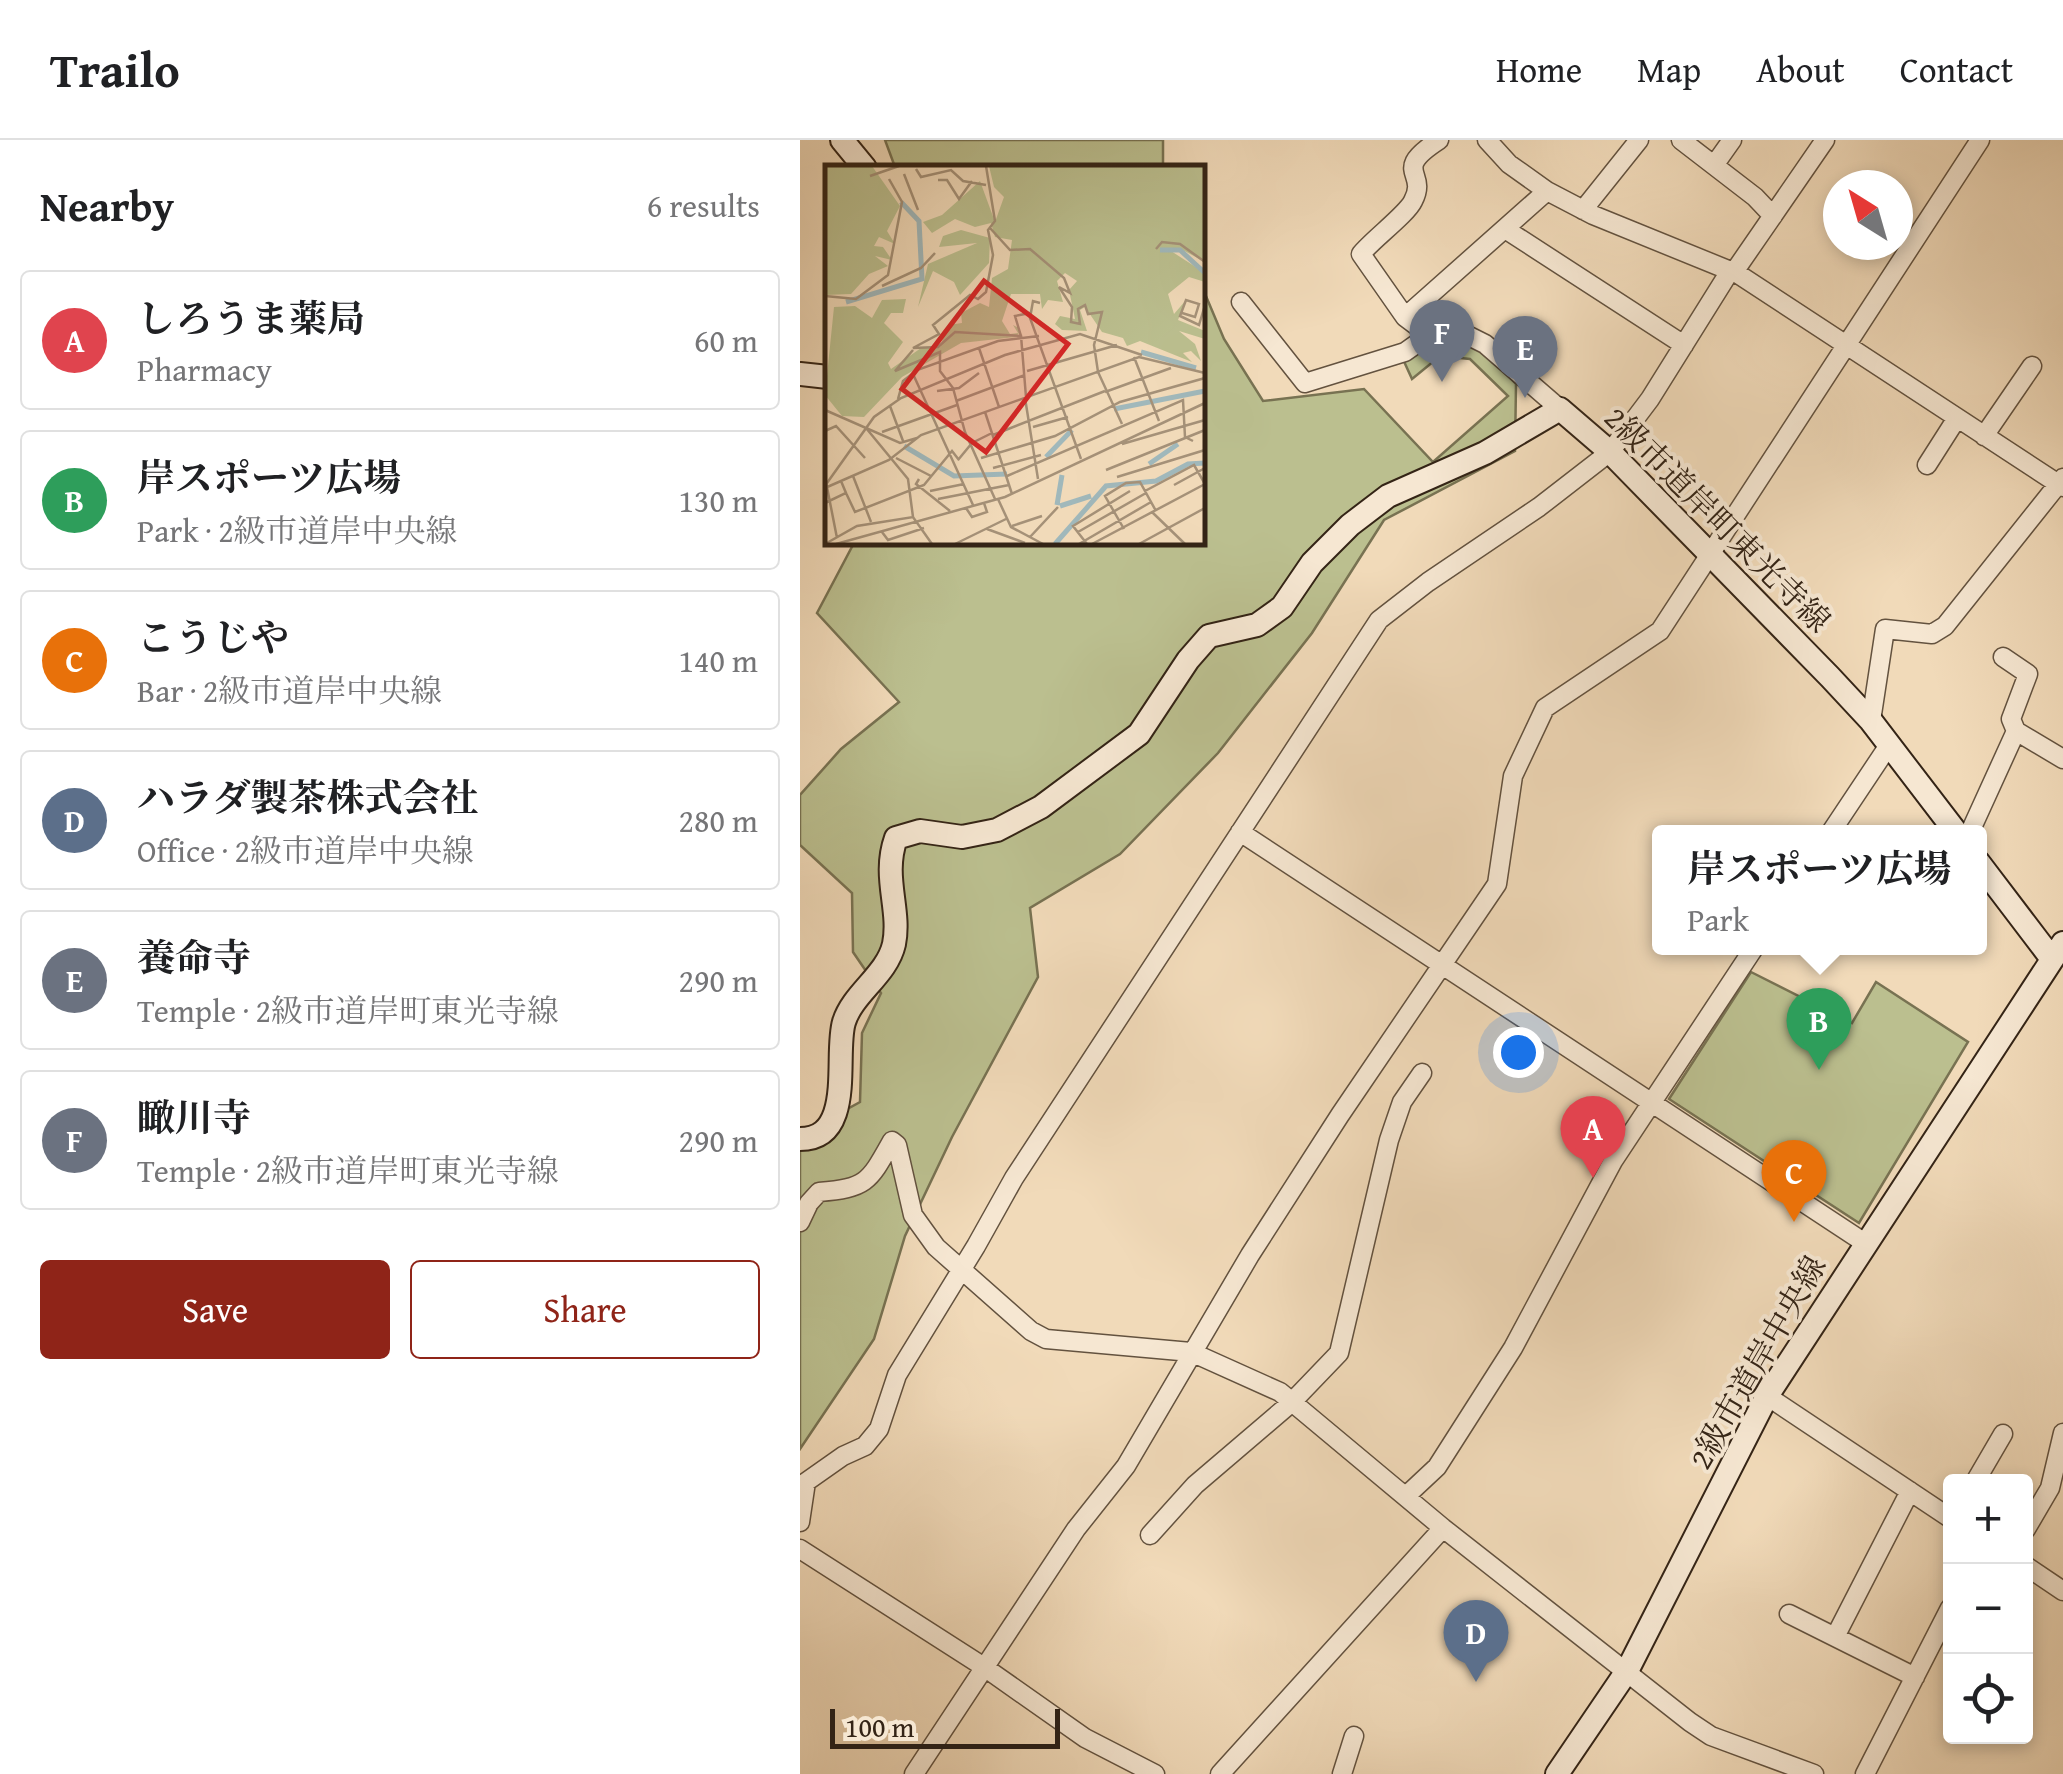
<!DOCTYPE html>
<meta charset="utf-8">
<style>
body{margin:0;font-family:"Gentium Book Plus","Noto Serif JP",serif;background:#f6f6f6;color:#202124}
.controls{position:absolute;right:30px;bottom:30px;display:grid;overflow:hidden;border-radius:10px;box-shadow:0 5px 15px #0003}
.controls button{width:90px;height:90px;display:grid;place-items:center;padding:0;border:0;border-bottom:2px solid #e0e0e0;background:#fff;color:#202124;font:50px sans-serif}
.compass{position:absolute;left:1023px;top:30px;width:90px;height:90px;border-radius:50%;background:#fff;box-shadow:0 5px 15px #0003;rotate:323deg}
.scale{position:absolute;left:30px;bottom:25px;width:230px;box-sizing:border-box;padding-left:10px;border:5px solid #342416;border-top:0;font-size:28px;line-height:35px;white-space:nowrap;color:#342416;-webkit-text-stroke:8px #f6e7d2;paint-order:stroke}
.you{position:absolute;left:718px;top:912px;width:35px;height:35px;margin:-25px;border:8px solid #fff;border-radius:50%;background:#1a73e8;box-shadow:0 0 0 15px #1a73e833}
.badge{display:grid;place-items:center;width:65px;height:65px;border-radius:50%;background:#8f2418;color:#fff;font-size:32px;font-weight:700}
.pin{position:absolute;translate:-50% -82px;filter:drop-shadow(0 2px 5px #0008)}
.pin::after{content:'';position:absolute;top:52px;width:35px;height:30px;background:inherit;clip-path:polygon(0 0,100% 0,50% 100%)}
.popup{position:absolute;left:852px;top:685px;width:335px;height:130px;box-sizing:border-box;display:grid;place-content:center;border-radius:10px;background:#fff;filter:drop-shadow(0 2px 8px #0005);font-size:32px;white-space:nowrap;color:#757577}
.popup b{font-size:38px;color:#202124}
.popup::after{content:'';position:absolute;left:50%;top:100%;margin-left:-20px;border:20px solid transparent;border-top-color:#fff}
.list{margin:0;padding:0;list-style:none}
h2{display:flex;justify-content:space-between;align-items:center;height:130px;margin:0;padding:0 40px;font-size:42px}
h2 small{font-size:32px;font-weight:400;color:#757577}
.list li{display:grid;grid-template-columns:65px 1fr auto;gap:30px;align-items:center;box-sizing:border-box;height:140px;margin:0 20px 20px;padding:0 20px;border:2px solid #e0e0e0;border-radius:10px}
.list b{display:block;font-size:38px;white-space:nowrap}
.list p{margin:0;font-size:32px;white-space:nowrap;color:#757577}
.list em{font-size:32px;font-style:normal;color:#757577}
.actions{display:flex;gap:20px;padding:30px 40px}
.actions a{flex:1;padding:22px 0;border:2px solid #8f2418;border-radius:10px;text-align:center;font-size:35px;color:#8f2418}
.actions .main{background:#8f2418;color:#fff}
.icon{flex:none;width:55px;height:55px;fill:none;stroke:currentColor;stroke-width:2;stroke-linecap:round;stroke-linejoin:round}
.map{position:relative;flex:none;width:1263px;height:1634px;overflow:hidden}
header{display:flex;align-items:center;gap:60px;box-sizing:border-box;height:140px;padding:0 50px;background:#fff;border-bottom:2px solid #e0e0e0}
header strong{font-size:48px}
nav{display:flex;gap:55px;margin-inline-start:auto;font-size:35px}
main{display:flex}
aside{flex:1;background:#fff}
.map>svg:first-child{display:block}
</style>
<header>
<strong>Trailo</strong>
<nav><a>Home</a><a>Map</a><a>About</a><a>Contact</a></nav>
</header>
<main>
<aside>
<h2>Nearby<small>6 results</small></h2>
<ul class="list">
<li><span class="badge" style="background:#e0444e">A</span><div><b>しろうま薬局</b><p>Pharmacy</p></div><em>60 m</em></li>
<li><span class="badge" style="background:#2e9e5b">B</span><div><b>岸スポーツ広場</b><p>Park · 2級市道岸中央線</p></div><em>130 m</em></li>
<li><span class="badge" style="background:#e8710a">C</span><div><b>こうじや</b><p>Bar · 2級市道岸中央線</p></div><em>140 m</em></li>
<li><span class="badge" style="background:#5c6f8a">D</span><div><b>ハラダ製茶株式会社</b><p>Office · 2級市道岸中央線</p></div><em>280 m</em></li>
<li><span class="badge" style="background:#6b7280">E</span><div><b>養命寺</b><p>Temple · 2級市道岸町東光寺線</p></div><em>290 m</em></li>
<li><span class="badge" style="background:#6b7280">F</span><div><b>瞰川寺</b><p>Temple · 2級市道岸町東光寺線</p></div><em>290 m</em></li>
</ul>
<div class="actions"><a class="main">Save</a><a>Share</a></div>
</aside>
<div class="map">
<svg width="1263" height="1634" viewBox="0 0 1263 1634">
<rect width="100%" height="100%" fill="#f1dab9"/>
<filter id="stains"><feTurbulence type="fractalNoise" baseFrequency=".002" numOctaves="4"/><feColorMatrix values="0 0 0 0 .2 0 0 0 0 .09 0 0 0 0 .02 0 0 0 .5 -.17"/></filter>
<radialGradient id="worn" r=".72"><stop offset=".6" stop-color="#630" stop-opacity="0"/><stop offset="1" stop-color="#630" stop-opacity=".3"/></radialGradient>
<!-- green -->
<path fill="#bbbf8f" stroke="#787252" stroke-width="2.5" d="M85 0H363V27H95Z
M403 149 424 199 463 261 564 249 633 322 708 256 670 219 640 216 612 239 602 217 639 196 676 203 716 244 715 311 584 380 512 493 418 613 320 714 230 768 238 837 152 997 105 1096 74 1199 0 1309V995L60 962 62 893 81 853 53 812 52 753 0 705V655L41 609 99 562 17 473 54 403 402 402Z
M951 832 1052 883 1076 842 1168 902 1059 1083 869 959Z"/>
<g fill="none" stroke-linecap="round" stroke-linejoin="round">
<defs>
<path id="street" d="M639 0C590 32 629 31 613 61 607 74 572 100 561 114L605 177 621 189 661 192 685 204 760 269
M687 0 709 24 747 51 793 75 938 134 1263 347
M881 0 955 57 973 76
M915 24 932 0
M783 70 839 0
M705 89 884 205
M934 132 1025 0
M441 162 505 243 605 212 636 190
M605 177 747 51
M1184 296 1232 226
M1127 325 1157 278
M1203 517 1228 534 1211 579 1216 591
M1071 581 1085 489 1132 494 1145 486 1263 338
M440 692 1065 1103
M1031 692 1089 605
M1170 692 1216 591 1263 619
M0 1082 9 1063 19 1052C67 1048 69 1042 92 1001L97 1005 113 1075 136 1107 231 1191 246 1199 391 1212 480 1252 643 1388 890 1582 911 1596 1014 1634
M967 1256 1150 1378
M1175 1342 1203 1294
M606 1356 637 1327 713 1208 813 1021 954 808
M0 1382 6 1342 43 1316 65 1306 79 1289 97 1235 176 1106 214 1038 579 480 628 442 739 367 810 312 850 259 930 131
M1226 1389 1250 1348 1263 1293
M350 1395 395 1345 491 1263 539 1213 589 1000 602 962 622 933
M0 1409 184 1527 285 1598 355 1634
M1226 1426 1263 1451
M989 1474 1115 1537
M1035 1497 1110 1351
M114 1634 276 1389 326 1326 450 1115 540 975 697 744 713 636 745 568 860 491 1180 0
M420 1634 643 1388
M542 1634 554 1596
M1065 1634 1150 1468"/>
<path id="secondary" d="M42 0 65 28
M0 234 28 237
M1179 723 1252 819
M0 999C56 999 34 914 44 882 53 853 87 835 94 804 101 769 82 737 96 698L120 691 162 697 197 690 241 667 339 594 388 520 409 496 457 485 482 467 512 423 550 385 588 356 685 313 760 269 810 312 1030 537 1071 581 1156 692
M757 1634 827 1531 967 1256 1263 803"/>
</defs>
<!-- street casing -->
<use href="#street" stroke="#63523f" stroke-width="21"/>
<!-- secondary casing -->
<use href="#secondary" stroke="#342416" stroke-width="26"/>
<!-- street -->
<use href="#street" stroke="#f6e7d2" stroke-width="18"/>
<!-- secondary -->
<use href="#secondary" stroke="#f6e7d2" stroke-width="22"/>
</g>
<g text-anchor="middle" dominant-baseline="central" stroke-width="8" stroke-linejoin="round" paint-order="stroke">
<!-- street labels -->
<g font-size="32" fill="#342416" stroke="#f6e7d2">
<text transform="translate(918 379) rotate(45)">2級市道岸町東光寺線</text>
<text transform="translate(957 1222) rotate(-60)">2級市道岸中央線</text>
</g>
</g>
<!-- overview -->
<g transform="translate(25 25)">
<rect width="380" height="380" fill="#f1dab9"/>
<path d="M0 1H47L75 41 62 66 70 79 54 72 49 81 58 82 67 95 50 91 63 101 44 109 26 129 0 130ZM164 1H380V97L354 83 346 86 380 108V117L364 112 343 129 349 149 361 135 353 155 380 166V174L354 166 370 179 376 196 366 186 358 188 367 197 315 176 302 181 298 173 277 167 260 142 255 145 262 166 237 165 230 159 235 151 250 154 244 125 252 116 240 108 232 116 238 137 223 135 217 144 215 129H186L177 156 185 169 193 168 188 160 194 163V168L191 172 136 178 77 212 39 252 17 251 0 230 9 142 30 141 47 153 57 135 81 134 78 148H66L59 158 78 177 63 198 66 204 96 183 115 182 123 160 137 158 136 148 155 138 164 142 167 113 183 104 187 75 170 72 166 58 150 62 130 54 107 68 98 57 117 50 155 16 170 57 179 32 169 22ZM136 65 165 73 164 98 135 130 129 117 108 106 93 142 103 99 152 78 114 82 118 71Z" fill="#bbbf8f"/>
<path fill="none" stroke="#a0b8bb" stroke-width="5" d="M335 85H355L380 108M21 137 97 114 94 56 76 37M316 187 371 203M289 244 380 226M79 281 129 311 182 309M221 292 247 265M324 299 353 279M232 340 237 310M235 341 266 331M230 379 281 321 331 316 363 299 380 298"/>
<path fill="none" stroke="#a59178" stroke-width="2.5" d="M161 1 170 56 163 65 168 90 161 127 153 134 145 130 108 160 114 169 88 183 113 182 130 167 196 171 201 232M91 4 96 12 126 5 138 16 161 20M79 9 93 45M45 11 74 1M113 15H122L134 34 147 16M165 63 185 85 205 84 239 113 245 128 234 122 247 142 246 157 255 159 253 144 260 140 263 149 277 147 269 180 273 207 297 259M331 84 337 77 355 79 380 97M57 121 96 103 110 88M0 131 31 134 63 110 77 37 64 14M215 138 208 136 205 153 256 294M357 148 370 152 374 139 361 135 355 151 374 160 380 140M196 171 190 151 205 148M154 183 174 242M88 185 70 206 115 187V206L128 223 140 267 170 334M309 192 334 256M202 206 292 180M88 209 148 340M112 226 134 223 154 208M280 227 346 203M200 233 213 314M73 234 78 216 92 205 173 176 214 171M131 236 200 210M65 241 78 276M0 245 75 278 92 273M160 247 187 329M208 262 243 252M41 263 83 314 88 352M0 266 11 261 40 293M57 267 132 240M168 270 280 226M297 279 380 255M71 293 106 311M156 293 230 271 295 237 380 213M133 295 147 278 167 268M168 303 216 290M281 305 380 265M28 311 46 357M182 311 358 235 360 272 368 276M0 312 12 373M292 312 380 285M94 314 91 319 125 346M2 318 49 252 76 233 180 190 255 169 317 190M349 320 380 303M0 323 64 295 96 270 314 192 380 208M105 326 139 319M320 326 369 300 380 319M21 328 30 347 99 320 127 286 134 295M113 334 184 320M173 334 186 362 218 379M0 338 21 328 16 316M141 343 147 352 162 347 159 338M328 348 360 379M187 361 217 351M162 364 200 378M299 364 280 331 301 318 315 317 331 346M57 367 63 375 99 363M253 367 321 328M205 372 233 342M0 379 32 361 88 352 107 379M11 379 180 332 380 238M130 379 181 354M254 379 326 337M262 379 248 361 305 326M267 379 380 319M314 379 380 343"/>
<path fill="#d62828" fill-opacity="0.15" stroke="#d62828" stroke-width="5" d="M159 116 243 179 161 287 77 224Z"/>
<rect width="380" height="380" fill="none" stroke="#342416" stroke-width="5"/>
</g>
<rect width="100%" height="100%" filter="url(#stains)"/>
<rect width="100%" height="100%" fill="url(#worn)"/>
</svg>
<div class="controls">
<button>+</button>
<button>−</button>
<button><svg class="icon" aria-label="locate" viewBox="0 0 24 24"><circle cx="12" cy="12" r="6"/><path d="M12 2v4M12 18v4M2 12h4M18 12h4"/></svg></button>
</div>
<svg class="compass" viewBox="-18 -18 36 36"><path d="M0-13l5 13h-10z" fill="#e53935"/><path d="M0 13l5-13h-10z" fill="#757577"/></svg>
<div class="scale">100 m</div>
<div class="you"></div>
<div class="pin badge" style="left:793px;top:1038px;background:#e0444e">A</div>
<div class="pin badge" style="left:1019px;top:930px;background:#2e9e5b">B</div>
<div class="popup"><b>岸スポーツ広場</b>Park</div>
<div class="pin badge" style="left:994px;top:1082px;background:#e8710a">C</div>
<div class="pin badge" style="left:676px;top:1542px;background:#5c6f8a">D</div>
<div class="pin badge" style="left:725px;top:258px;background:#6b7280">E</div>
<div class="pin badge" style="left:642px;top:242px;background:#6b7280">F</div>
</div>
</main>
